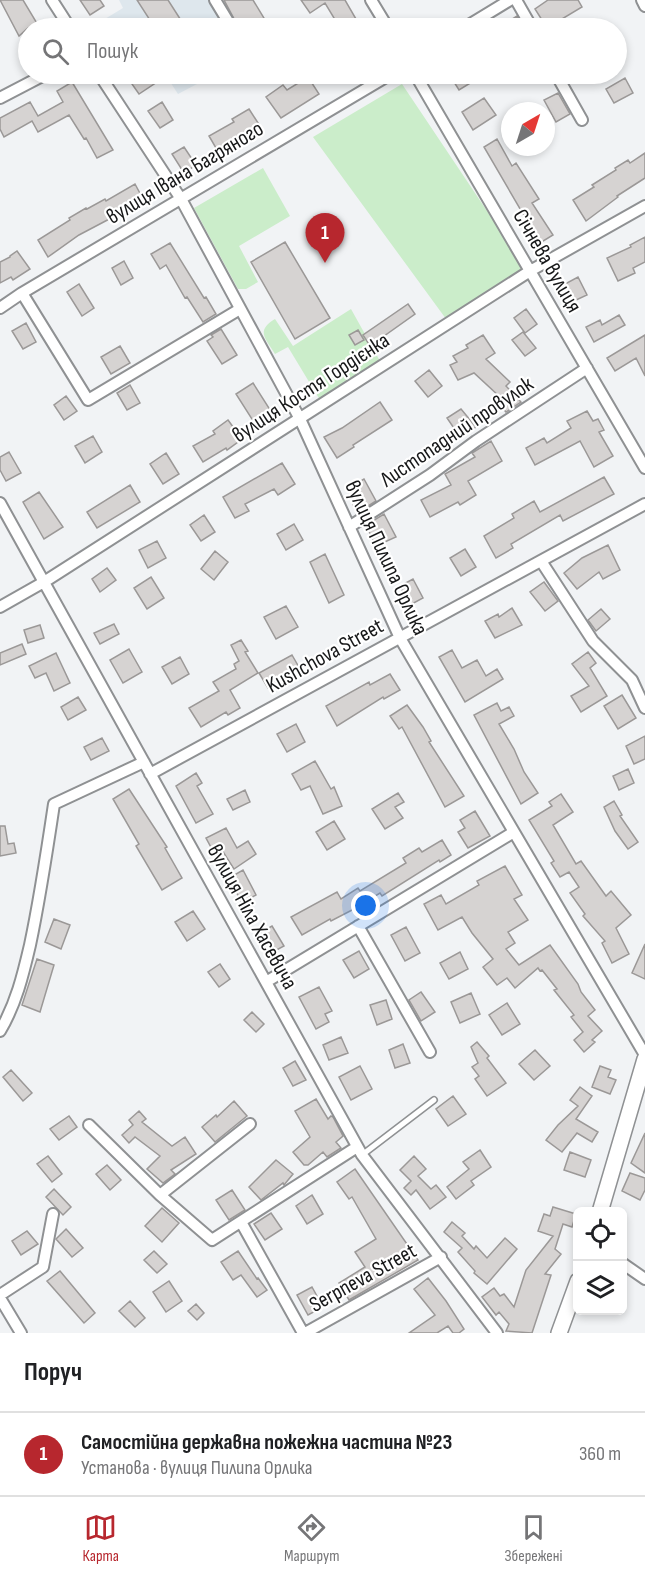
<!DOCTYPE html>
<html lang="uk">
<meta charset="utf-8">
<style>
body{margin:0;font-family:"Sofia Sans Condensed",sans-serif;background:#f6f6f6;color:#202124}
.controls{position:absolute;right:18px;bottom:18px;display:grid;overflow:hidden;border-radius:9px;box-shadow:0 3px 9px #0003}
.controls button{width:54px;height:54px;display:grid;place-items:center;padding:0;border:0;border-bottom:2px solid #e0e0e0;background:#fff;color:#202124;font:30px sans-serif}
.compass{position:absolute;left:501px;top:102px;width:54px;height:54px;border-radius:50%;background:#fff;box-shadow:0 3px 9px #0003;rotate:39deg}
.you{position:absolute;left:366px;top:906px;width:21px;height:21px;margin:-15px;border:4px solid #fff;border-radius:50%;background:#1a73e8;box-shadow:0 0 0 9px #1a73e833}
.badge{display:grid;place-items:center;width:39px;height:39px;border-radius:50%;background:#b7272e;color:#fff;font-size:20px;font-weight:700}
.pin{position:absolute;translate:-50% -50px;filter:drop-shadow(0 2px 3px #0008)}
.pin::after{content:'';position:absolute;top:32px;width:21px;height:18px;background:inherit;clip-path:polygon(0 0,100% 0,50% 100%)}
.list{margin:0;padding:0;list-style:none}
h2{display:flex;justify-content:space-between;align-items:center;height:78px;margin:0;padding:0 24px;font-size:26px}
h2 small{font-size:20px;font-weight:400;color:#757577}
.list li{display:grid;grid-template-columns:39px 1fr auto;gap:18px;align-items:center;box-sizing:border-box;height:84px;padding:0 24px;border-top:2px solid #e0e0e0}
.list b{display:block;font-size:22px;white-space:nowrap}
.list p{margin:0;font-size:20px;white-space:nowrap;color:#757577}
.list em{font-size:20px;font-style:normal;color:#757577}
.icon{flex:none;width:33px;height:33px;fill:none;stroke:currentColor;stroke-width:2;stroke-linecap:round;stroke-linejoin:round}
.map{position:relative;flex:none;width:645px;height:1333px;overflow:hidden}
.search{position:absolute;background:#fff;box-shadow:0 3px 9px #0003;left:18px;right:18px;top:18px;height:66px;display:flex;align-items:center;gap:15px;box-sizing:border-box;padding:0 21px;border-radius:33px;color:#757577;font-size:22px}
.sheet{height:162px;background:#fff}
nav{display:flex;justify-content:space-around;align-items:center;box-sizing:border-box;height:84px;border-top:2px solid #e0e0e0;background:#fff;font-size:16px;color:#757577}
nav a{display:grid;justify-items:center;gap:3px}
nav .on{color:#b7272e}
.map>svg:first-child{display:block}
</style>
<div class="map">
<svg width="645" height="1333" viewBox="0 0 645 1333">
<rect width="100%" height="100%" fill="#f1f3f5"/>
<!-- built -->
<path fill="#dee7ed" d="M119 0H215L231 28H90L123 8Z
M165 74H216L178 94Z"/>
<!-- green -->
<path fill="#cbedca" d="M402 84 526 269 449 323 313 137Z
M263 168 290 216 239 246 258 282 246 289H238L194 208Z
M351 309 380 361 320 400 288 347 275 354C266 339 255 331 275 319L293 346Z"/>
<!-- building -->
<path fill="#d6d3d2" stroke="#9b9897" stroke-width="1.5" d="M0 0H23L38 25 28 28 19 36Z
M80 0H100L104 6 90 15Z
M137 0H168L184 25 177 28H155Z
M224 0H253L270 28H239Z
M301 0H345L356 19 340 28 325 3 310 13Z
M548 0H578L582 7 547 28 535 9Z
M517 16 524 28H498Z
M125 74H151L157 82 139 94Z
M449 74H466L472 82 459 90Z
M308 77 319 94 281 118 266 97 283 85 287 90Z
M625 78 633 93 614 103 606 89Z
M72 82 113 150 97 158 86 138 84 139 69 115 38 132 32 121 4 137 0 129V118L30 102 38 116 63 102 57 91Z
M558 93 570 114 556 122 544 100Z
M484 98 496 115 473 130 462 112Z
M162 102 173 120 160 128 148 111Z
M249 109 260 126 235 141 237 145 220 155 209 136 234 122 232 119Z
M497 139 512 166 516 163 539 199 532 203 553 235 540 243 484 147Z
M184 147 196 165 184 173 172 154Z
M645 153V178L617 196 618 197 586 221 573 200 594 187 592 185 616 170 615 168 628 160 630 163Z
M135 184 143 199 115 216 79 235 48 257 38 240 70 220 69 218 86 208 87 209 105 199 106 201Z
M645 237V262L633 268 635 273 618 281 607 258 631 247 630 245Z
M285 242 330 318 295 339 251 262Z
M170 243 204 298 206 297 216 314 203 322 187 297 185 298 166 265 160 269 151 254Z
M17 251 30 269 13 280 11 277 0 283V262L10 257V256Z
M124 261 133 278 121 285 112 268Z
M578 277 587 295 574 301 565 284Z
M79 284 94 308 82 316 67 292Z
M408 304 415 314 370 346 363 335Z
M526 309 537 324 525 333 514 318Z
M619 315 625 325 594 342 586 327 600 320 602 325Z
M26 323 36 342 23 349 12 331Z
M221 329 237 355 222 364 207 341 213 337 211 335Z
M358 330 364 340 355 345 349 335Z
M523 332 536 348 525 356 512 340Z
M483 335 495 353 486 359 510 382 506 386 521 402 506 412 496 401 500 397 474 373 458 380 450 365 457 362 453 356 468 348 466 345Z
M645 335V376L636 358 615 371 607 358Z
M120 346 130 363 111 374 101 357Z
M429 370 442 386 428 397 415 381Z
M253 383 274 416 257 427 236 394Z
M130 385 140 403 127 410 117 393Z
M66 396 77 411 64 420 54 405Z
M380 402 392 420 353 445 354 447 337 458 324 437 342 428Z
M461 409 476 427 460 437 447 418Z
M587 411 593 421 598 419 604 430 599 432 613 456 594 467 580 441 535 465 526 448 544 438 547 443 571 428 567 421Z
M228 420 242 439 227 450 226 448 203 462 193 446 215 434 213 431Z
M93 436 102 452 85 463 75 446Z
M491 441 502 461 468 481 476 495 460 505 458 502 430 517 421 500 451 485 445 474 475 457 472 453Z
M9 452 21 473 6 481 0 470V457Z
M166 453 179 474 163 484 150 464Z
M282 463 295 484 278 495 274 489 245 504 249 511 235 518 223 497Z
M604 477 614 494 563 521 560 515 511 544 513 548 496 558 484 536 514 518 512 514 534 501 540 512Z
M364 479 376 501 357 513 353 505 357 503 348 488Z
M130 485 140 502 97 528 87 512Z
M39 492 63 527 44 539 23 502Z
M384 514 396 537 376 546 366 525Z
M204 515 215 532 201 541 190 525Z
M294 524 303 540 286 550 277 534Z
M157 541 166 558 148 568 139 550Z
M608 545 620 570 603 579 599 572 577 589 564 573 582 558Z
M465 549 476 567 461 576 450 558Z
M215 551 228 562 214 580 201 569Z
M325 554 344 595 329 603 310 562Z
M107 568 116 580 100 592 92 579Z
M151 577 164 598 147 609 134 588Z
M413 579 423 598 410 605 400 586Z
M544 582 558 601 545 611 530 592Z
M286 606 298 627 276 639 264 617Z
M512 608 522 625 495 638 485 621 498 614 499 617Z
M601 609 610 619 596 631 588 620Z
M114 624 119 634 100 644 94 633Z
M40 625 44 638 28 643 24 630Z
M241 640 248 651 245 652 258 673 230 690 240 708 228 715 226 712 201 727 189 708 219 691 213 682 236 669 234 664 239 661 231 645Z
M22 644 26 654 0 665V653Z
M129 649 142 672 123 683 110 660Z
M452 650 462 668 477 660 486 676 497 669 503 679 465 702 439 657Z
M588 652 596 663 590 668 607 696 581 712 571 696 589 686 572 664Z
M56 653 70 683 54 691 46 673 35 678 29 666Z
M292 655 300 669 268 688 259 673Z
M180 657 189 674 172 684 162 667Z
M390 674 400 690 384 699 383 697 337 726 326 706 369 682 370 685Z
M622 695 636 718 618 729 604 706Z
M78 697 86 710 68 720 61 707Z
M497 703 501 711 509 707 514 716 499 724 514 749 524 772 538 793 521 804 474 715Z
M407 705 423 727 431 741 429 742 464 796 445 807 402 727 399 729 390 716Z
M296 724 305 742 287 752 277 734Z
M645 736V759L634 764 626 746Z
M102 738 109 751 91 760 84 747Z
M315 761 331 789 334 787 342 806 323 814 310 786 301 790 292 774Z
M628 769 634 783 619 790 613 776Z
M196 773 202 783 197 786 213 814 196 823 176 786Z
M129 789 167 847 165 848 182 878 162 890 136 846 139 844 113 799Z
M245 790 250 802 233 810 227 799Z
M398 793 404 802 395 807 403 818 385 829 372 809Z
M561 794 573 812 553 825 576 864 581 861 606 896 611 891 631 915 616 928 629 954 612 963 602 943 605 941 583 916 585 914 570 893 579 887 569 872 560 877 551 863 554 861 529 820 552 806 549 802Z
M614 801 622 815 620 816 638 842 628 849 615 831 604 807Z
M475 811 490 836 468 848 458 832 465 828 460 820Z
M334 821 345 839 327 850 316 832Z
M0 826H5L8 844 14 843 16 853 0 856Z
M226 828 237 848 248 841 256 854 234 869 220 847 213 851 206 838Z
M442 840 451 855 440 862 439 860 382 896 380 893 354 909 331 921 330 919 302 935 291 917 337 892 341 899 358 888 360 891 406 863 403 858 419 848 422 852Z
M505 866 522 895 514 899 528 920 508 932 515 943 506 949 519 965 550 945 578 984 581 992 595 1010 588 1016 602 1031 592 1040 595 1042 584 1052 574 1040 583 1032 571 1017 574 1015 554 990 557 989 542 970 540 971 538 968 515 988 507 978 497 985 483 967 493 959 472 933 462 917 438 930 424 904 441 895 446 904 479 885 477 881Z
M243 870 256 895 242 903 229 878Z
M193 911 205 929 187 941 175 922Z
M54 919 70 925 61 949 45 942Z
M272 926 284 946 271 953 260 933Z
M406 927 420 953 405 961 391 935Z
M645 944V979L632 973Z
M359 951 369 969 354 978 343 960Z
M460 952 468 969 449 979 440 963Z
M37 959 54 965 40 1012 22 1005Z
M220 964 230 979 219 987 208 972Z
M319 987 332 1011 325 1014 329 1022 316 1029 299 997Z
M421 992 435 1012 421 1021 409 1000Z
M471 993 480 1014 460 1023 451 1002Z
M386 1000 392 1019 377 1025 370 1005Z
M507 1003 520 1024 502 1035 489 1015Z
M252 1012 264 1024 256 1032 244 1020Z
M341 1037 348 1053 329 1060 323 1045Z
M477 1042 489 1056 487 1058 506 1083 487 1096 475 1079 479 1076 472 1067 478 1063 471 1047Z
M403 1044 410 1063 395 1068 389 1050Z
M535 1050 550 1066 534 1080 519 1064Z
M295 1061 306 1080 293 1086 283 1068Z
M360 1066 372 1089 351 1100 339 1077Z
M600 1066 611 1070 608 1077 616 1080 610 1094 592 1087Z
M11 1070 32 1093 23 1101 3 1077Z
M580 1087 592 1096 576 1119 598 1132 592 1142 577 1133 562 1152 546 1140 558 1125 578 1106 570 1100Z
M453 1096 466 1114 448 1126 436 1109Z
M316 1099 328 1119 331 1116 333 1117 343 1136 336 1142 341 1148 327 1157 323 1152 308 1165H304L293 1152 310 1137 295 1111Z
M234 1101 247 1116 215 1142 202 1127 216 1115 217 1117Z
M139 1111 146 1119 142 1122 172 1146 185 1137 196 1154 171 1170 175 1174 163 1183 147 1169 160 1156 135 1137 129 1143 122 1135 133 1125 129 1120Z
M69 1116 77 1127 59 1140 50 1129Z
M645 1133V1173L631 1163Z
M480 1150 491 1167 471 1181 474 1185 456 1199 447 1187 469 1169 463 1162Z
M570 1152 591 1160 585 1177 564 1170Z
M48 1156 62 1174 52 1182 37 1164Z
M414 1156 426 1169 418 1176 431 1189 436 1185 446 1197 430 1209 416 1190 411 1195 404 1188 411 1181 400 1170Z
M276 1160 293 1174 284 1185 283 1183 261 1200 249 1187Z
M107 1165 121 1180 110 1190 96 1174Z
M355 1169 418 1260 349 1300 339 1283 365 1267 355 1252 376 1239 352 1197 349 1199 337 1182Z
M630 1173 645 1178V1190L640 1200 622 1191Z
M54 1189 71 1207 63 1215 46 1197Z
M232 1190 245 1210 229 1220 216 1200Z
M312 1195 323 1214 307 1224 296 1206Z
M553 1207 576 1214 572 1227 563 1224 555 1249 561 1254 545 1274 551 1275 532 1333 506 1331 509 1324 499 1312 496 1315 482 1297 494 1288 500 1296 504 1294 514 1307 526 1270 553 1236 538 1231 544 1214 550 1216Z
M162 1208 179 1223 162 1242 145 1226Z
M271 1213 282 1229 265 1240 254 1224Z
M452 1222 465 1233 462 1236 474 1249 476 1246 487 1258 505 1238 517 1249 487 1284 474 1273 475 1271 458 1252 462 1248 444 1232Z
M66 1229 83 1248 72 1257 56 1239Z
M27 1231 38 1244 21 1255 12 1241Z
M154 1251 167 1264 157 1273 144 1260Z
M238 1251 257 1279 258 1278 267 1290 257 1297 241 1275 233 1280 221 1262Z
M60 1271 95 1313 84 1323 47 1281Z
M428 1278 446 1301 464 1329 459 1333H453L448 1326 437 1333H409L435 1315 414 1289Z
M169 1281 182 1301 166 1312 153 1292Z
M312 1287 323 1307 308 1315 297 1295Z
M130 1301 145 1318 135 1327 119 1311Z
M196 1304 204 1313 197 1320 188 1311Z"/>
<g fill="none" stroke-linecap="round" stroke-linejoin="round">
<defs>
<path id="lane" d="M362 1155 434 1100"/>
<path id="street" d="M52 0 70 28
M215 0 232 28
M371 0 388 28
M516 0 532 28
M642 0 645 6
M464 28 510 0
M99 74 181 199 300 419 400 638 645 1055
M415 74 645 468
M556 74 582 120
M0 98 46 74
M22 293 88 400 240 309
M0 308 22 293 391 74
M0 503 362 1155 497 1333
M349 527 430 475 476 441 587 368
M541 561 593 641 632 680 645 708
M0 607 44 582 530 271 645 206
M150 774 645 504
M358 926 430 1052
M266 982 514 832
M0 1031C16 1004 23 975 30 945 40 898 47 851 54 804L144 762
M89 1125 160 1195 212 1240 357 1147
M160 1195 250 1124
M241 1222 303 1333
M622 1263 645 1279
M0 1295 43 1267 53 1214
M0 1298 21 1333
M305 1333 441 1257"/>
<path id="secondary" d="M600 1212 645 1059
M559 1333 578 1281"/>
</defs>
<!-- lane casing -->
<use href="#lane" stroke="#8f9193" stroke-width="8"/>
<!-- street casing -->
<use href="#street" stroke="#8f9193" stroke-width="14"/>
<!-- secondary casing -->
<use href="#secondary" stroke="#8f9193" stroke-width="18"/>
<!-- lane -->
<use href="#lane" stroke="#fff" stroke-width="5"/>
<!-- street -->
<use href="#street" stroke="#fff" stroke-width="10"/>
<!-- secondary -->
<use href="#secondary" stroke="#fff" stroke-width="15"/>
</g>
<g text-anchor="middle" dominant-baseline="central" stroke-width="4.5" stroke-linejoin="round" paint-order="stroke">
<!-- street labels -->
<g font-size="22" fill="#161718" stroke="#fff">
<text transform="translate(185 173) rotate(-31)">вулиця Івана Багряного</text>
<text transform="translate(547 261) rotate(60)">Січнева вулиця</text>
<text transform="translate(311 388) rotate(-33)">вулиця Костя Гордієнка</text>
<text transform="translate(457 432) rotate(-34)">Листопадний провулок</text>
<text transform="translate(386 558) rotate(65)">вулиця Пилипа Орлика</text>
<text transform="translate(325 656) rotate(-29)">Kushchova Street</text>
<text transform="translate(252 917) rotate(61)">вулиця Ніла Хасевича</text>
<text transform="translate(363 1278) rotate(-29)">Serpneva Street</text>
</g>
</g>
</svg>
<div class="controls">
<button><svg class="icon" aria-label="locate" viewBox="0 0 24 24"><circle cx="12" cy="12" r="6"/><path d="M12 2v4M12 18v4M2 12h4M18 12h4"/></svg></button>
<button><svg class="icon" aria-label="layers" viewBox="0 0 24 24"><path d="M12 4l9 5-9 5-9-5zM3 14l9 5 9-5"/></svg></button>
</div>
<svg class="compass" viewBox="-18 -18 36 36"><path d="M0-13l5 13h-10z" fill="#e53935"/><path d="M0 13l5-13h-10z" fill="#757577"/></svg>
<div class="you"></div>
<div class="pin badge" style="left:325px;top:263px">1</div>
<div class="search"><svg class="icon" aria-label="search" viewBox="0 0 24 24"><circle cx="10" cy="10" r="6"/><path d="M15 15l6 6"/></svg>Пошук</div>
</div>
<section class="sheet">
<h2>Поруч<small></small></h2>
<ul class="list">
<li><span class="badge">1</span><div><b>Самостійна державна пожежна частина №23</b><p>Установа · вулиця Пилипа Орлика</p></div><em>360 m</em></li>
</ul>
</section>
<nav>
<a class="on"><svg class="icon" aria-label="map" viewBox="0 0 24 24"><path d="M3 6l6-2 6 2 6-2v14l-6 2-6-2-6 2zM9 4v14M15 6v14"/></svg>Карта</a>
<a><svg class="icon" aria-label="directions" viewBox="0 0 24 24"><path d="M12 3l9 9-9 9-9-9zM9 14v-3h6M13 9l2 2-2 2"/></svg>Маршрут</a>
<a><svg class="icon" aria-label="saved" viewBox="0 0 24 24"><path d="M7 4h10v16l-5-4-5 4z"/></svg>Збережені</a>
</nav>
